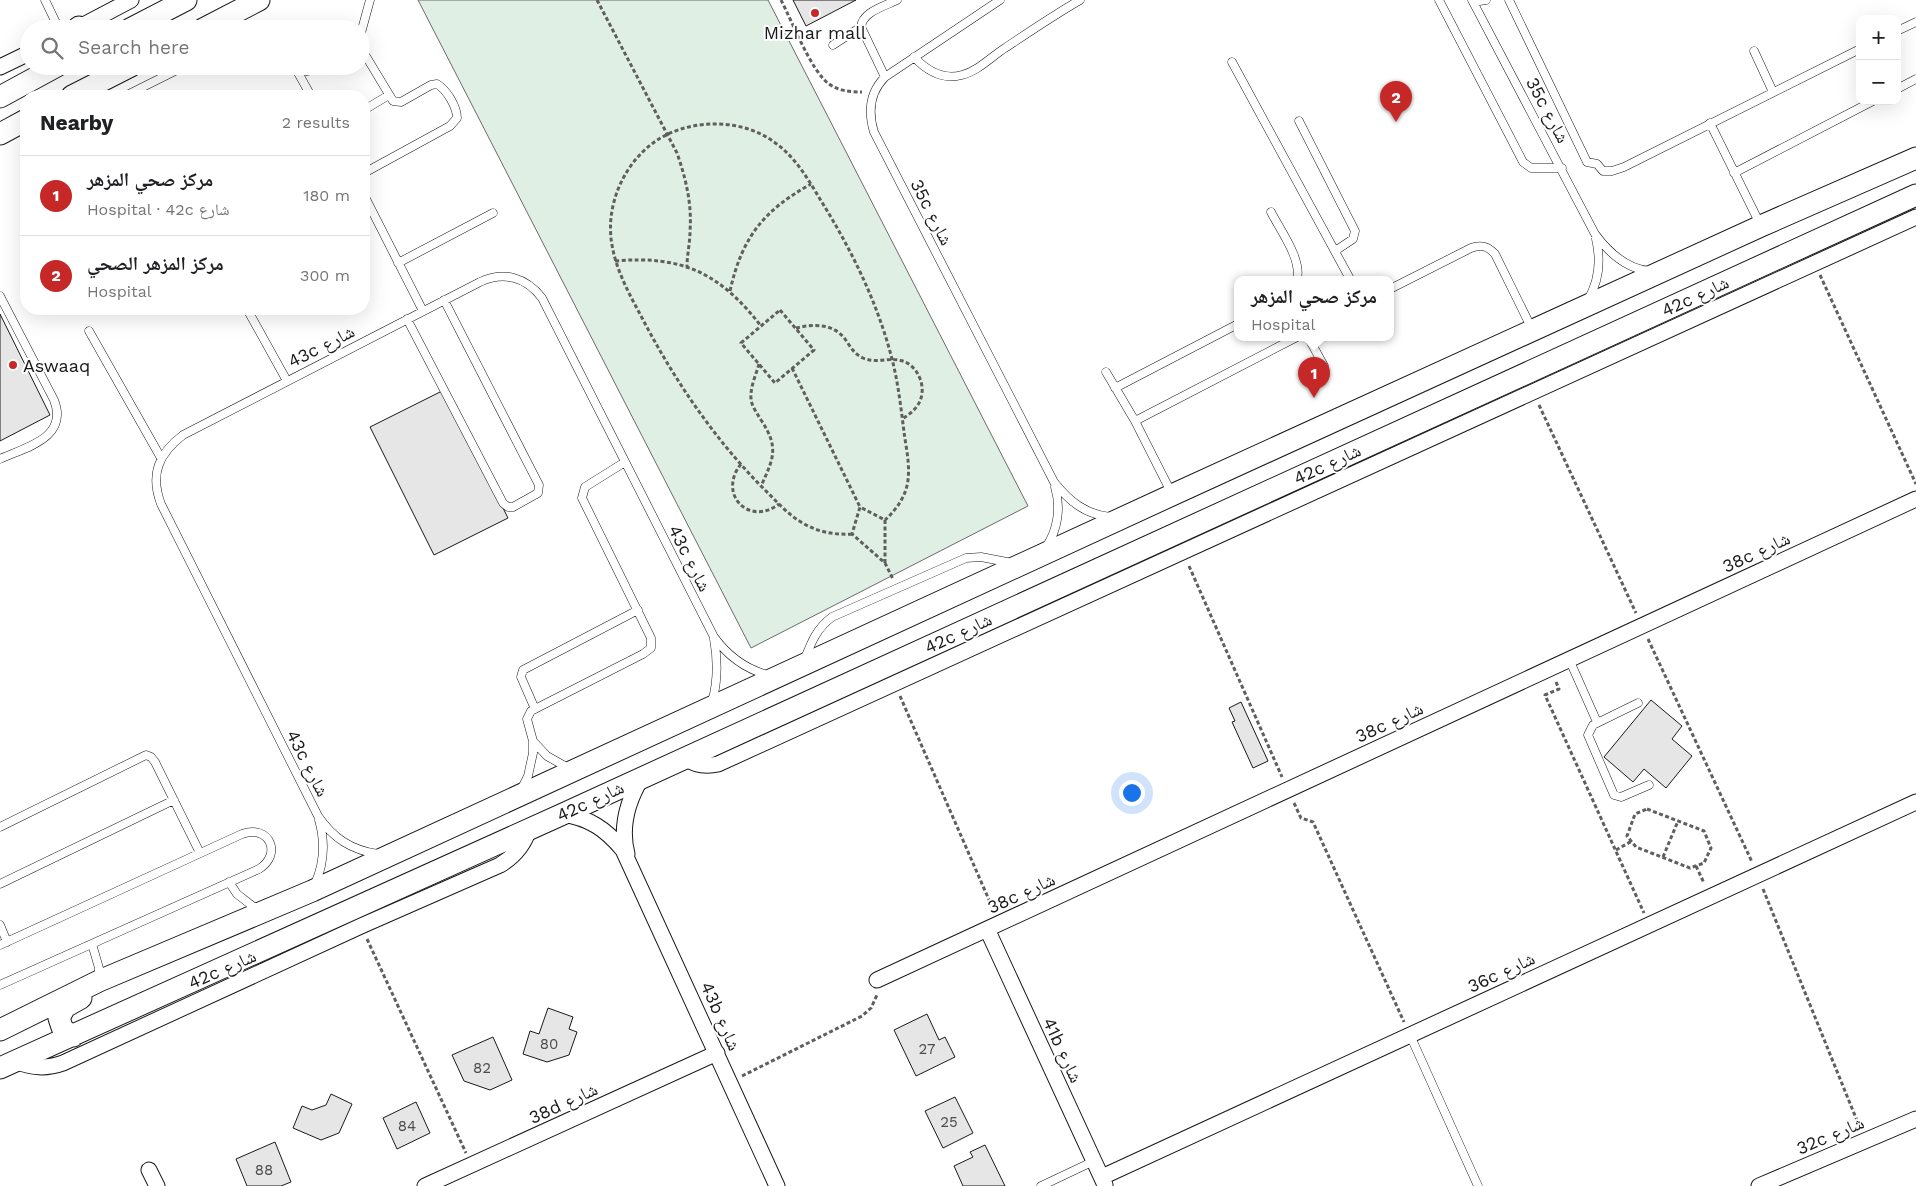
<!DOCTYPE html>
<meta charset="utf-8">
<style>
body{margin:0;font-family:"Work Sans","Noto Naskh Arabic",sans-serif;background:#f2f2f2;color:#202124}
.controls{position:absolute;right:15px;top:15px;display:grid;overflow:hidden;border-radius:10px;box-shadow:0 5px 20px #0002}
.controls button{width:45px;height:45px;display:grid;place-items:center;padding:0;border:0;border-bottom:1px solid #e0e0e0;background:#fff;color:#202124;font:25px sans-serif}
.you{position:absolute;left:1131px;top:792px;width:18px;height:18px;margin:-12px;border:4px solid #fff;border-radius:50%;background:#1a73e8;box-shadow:0 0 0 8px #1a73e833}
.badge{display:grid;place-items:center;width:32px;height:32px;border-radius:50%;background:#c62828;color:#fff;font-size:16px;font-weight:700}
.pin{position:absolute;translate:-50% -41px;filter:drop-shadow(0 1px 2px #0008)}
.pin::after{content:'';position:absolute;top:26px;width:18px;height:15px;background:inherit;clip-path:polygon(0 0,100% 0,50% 100%)}
.popup{position:absolute;left:1234px;top:276px;width:160px;height:65px;box-sizing:border-box;display:grid;place-content:center;border-radius:10px;background:#fff;filter:drop-shadow(0 1px 4px #0005);font-size:16px;white-space:nowrap;color:#757577}
.popup b{font-size:19px;color:#202124}
.popup::after{content:'';position:absolute;left:50%;top:100%;margin-left:-10px;border:10px solid transparent;border-top-color:#fff}
.list{margin:0;padding:0;list-style:none}
h2{display:flex;justify-content:space-between;align-items:center;height:65px;margin:0;padding:0 20px;font-size:21px}
h2 small{font-size:16px;font-weight:400;color:#757577}
.list li{display:grid;grid-template-columns:32px 1fr auto;gap:15px;align-items:center;box-sizing:border-box;height:80px;padding:0 20px;border-top:1px solid #e0e0e0}
.list b{display:block;font-size:19px;white-space:nowrap}
.list p{margin:0;font-size:16px;white-space:nowrap;color:#757577}
.list em{font-size:16px;font-style:normal;color:#757577}
.icon{flex:none;width:28px;height:28px;fill:none;stroke:currentColor;stroke-width:2;stroke-linecap:round;stroke-linejoin:round}
.map{position:relative;flex:none;width:1916px;height:1186px;overflow:hidden}
.search{position:absolute;background:#fff;box-shadow:0 5px 20px #0002;left:20px;top:20px;width:350px;height:55px;display:flex;align-items:center;gap:12px;box-sizing:border-box;padding:0 18px;border-radius:28px;color:#757577;font-size:19px}
.panel{position:absolute;background:#fff;box-shadow:0 5px 20px #0002;left:20px;top:90px;width:350px;height:225px;border-radius:20px}
.map>svg:first-child{display:block}
</style>
<div class="map">
<svg width="1916" height="1186" viewBox="0 0 1916 1186">
<rect width="100%" height="100%" fill="#fff"/>
<!-- green -->
<path fill="#e0efe3" stroke="#6a6a6a" d="M418 0H768L1028 506 751 648Z"/>
<!-- building -->
<path fill="#e6e6e6" stroke="#1a1a1a" d="M793 0H856L806 26Z
M0 314 50 415 0 441Z
M444 390 508 518 434 555 370 427Z
M1651 700 1682 726 1672 739 1692 756 1666 788 1644 769 1633 782 1604 757Z
M1241 702 1268 761 1253 768 1232 722 1235 721 1229 708Z
M548 1008 573 1017 569 1029 577 1032 569 1055 547 1062 523 1054 530 1031 539 1034Z
M927 1014 939 1040 945 1037 955 1057 916 1076 894 1030Z
M493 1037 512 1080 490 1090 464 1081 452 1055Z
M331 1094 352 1104 339 1133 321 1140 293 1128 302 1106 312 1110 326 1105Z
M955 1097 973 1133 943 1148 925 1111Z
M416 1102 430 1133 397 1149 383 1118Z
M275 1142 291 1182 281 1186H247L236 1159Z
M985 1145 1005 1186H963L954 1166 973 1157 970 1152Z"/>
<g fill="none" stroke-linecap="round" stroke-linejoin="round">
<defs>
<path id="lane" d="M45 0 59 29
M1000 0 885 77C869 93 868 112 874 132L1054 482C1070 502 1085 514 1110 517
M1439 0 1523 162 1531 168H1562
M1472 0 1595 234C1609 253 1626 269 1650 271
M1509 0 1587 162 1597 164 1603 171H1612L1624 167 1860 49
M1473 2 1486 0
M1897 31 1916 22
M361 33 370 0
M833 45 861 27
M361 48 393 101 401 102 431 85 437 84C447 90 457 107 457 118L450 126 364 173
M1754 51 1773 92
M914 57C927 71 943 80 962 75 978 71 991 57 1005 48 1029 32 1054 15 1080 0
M1232 62 1350 279
M295 68C304 73 310 72 319 66
M296 69 311 96
M885 77 861 27C862 12 885 6 897 0
M1897 89 1916 79
M125 96 185 66
M364 110 389 95
M1299 121 1355 231 1353 239 1335 251
M1710 123 1760 224
M1734 173 1873 101
M364 195 423 311
M1271 212C1280 230 1302 259 1297 279
M398 263 493 213
M1390 289 1471 248C1481 244 1488 246 1495 254L1532 329
M0 296 54 400C69 438 26 447 0 459
M1588 300C1599 281 1601 260 1596 239
M247 309 287 381
M407 319 503 503 508 507H513L538 493 539 485 444 300
M89 331 161 458
M1308 337 1324 366
M1106 372 1135 421 1172 494
M1115 388 1238 324
M1135 421 1297 337
M1046 547C1058 530 1061 507 1055 487
M1569 659 1597 722
M804 661C811 643 816 629 832 617L966 558 981 557 1012 563
M712 702C718 681 718 661 714 639
M1638 703 1593 725 1588 735 1614 795 1621 797 1649 785
M535 709 521 677 523 670 638 610
M533 741 547 756 570 769
M521 790 528 776 533 753V741L527 719 531 711 643 654 651 648V638L582 498 585 487 625 462
M0 827 146 755 151 757 155 762 200 853
M378 854C351 850 333 838 318 816L161 504C150 475 158 454 183 435L480 282C504 271 526 277 542 298L714 637C728 656 745 669 768 675
M229 882 237 894 259 911
M0 884 174 800
M315 884C324 864 325 841 319 820
M0 925 7 942
M92 944 99 968V978
M0 945 242 834C269 824 283 854 259 869L0 985
M1410 1035 1478 1186
M1041 1186 1094 1161"/>
<path id="street" d="M76 29 131 0
M0 67 29 53
M685 758C695 765 705 767 718 764L1916 217
M563 814C589 818 606 829 623 850L777 1186
M627 854C620 827 628 800 642 777
M987 929 1105 1185
M877 980 1916 499
M15 1061C32 1068 46 1069 63 1063L361 926 500 865C515 856 524 845 529 829
M149 1170 157 1186
M1102 1177 1916 802
M425 1186 717 1053
M1759 1186 1916 1119"/>
<path id="secondary" d="M77 29 79 27
M130 29 186 0
M203 29 259 0
M72 96 131 66
M0 97 57 66
M0 134 26 120
M0 1030 99 981 312 891 1172 495 1761 226 1916 158
M73 1036 63 1030 59 1018 65 1007 81 998
M0 1068 563 814 1916 195"/>
</defs>
<!-- lane casing -->
<use href="#lane" stroke="#1a1a1a" stroke-width="9"/>
<!-- street casing -->
<use href="#street" stroke="#1a1a1a" stroke-width="17"/>
<!-- secondary casing -->
<use href="#secondary" stroke="#1a1a1a" stroke-width="23"/>
<!-- path -->
<path stroke="#5f5f5f" stroke-width="3" stroke-dasharray="4 2.5" stroke-linecap="butt" d="M597 0 677 153C686 179 692 204 690 231 690 243 687 255 687 267
M781 0C792 21 811 71 829 84 839 91 850 92 862 92
M615 261C682 255 720 273 761 326
M1820 275 1916 484
M730 291C742 237 764 210 811 184
M780 310 814 350 775 383 741 343Z
M796 328C813 324 833 323 845 339 850 346 854 354 863 358 881 366 900 350 916 371 920 377 923 385 922 393 921 405 912 413 902 419
M759 364C756 375 750 387 751 399 752 407 757 413 761 420 779 447 774 458 761 486
M792 368 860 507
M1539 405 1636 613
M741 464C717 494 749 527 779 504
M852 534C834 535 817 532 801 522 789 515 779 504 769 494 716 442 674 380 640 314 628 292 616 269 612 245 604 202 628 153 668 134 701 119 744 120 774 142 796 157 809 181 823 204 852 251 878 304 892 359 898 382 901 408 904 432 906 447 910 464 908 480 906 496 897 509 885 520
M885 563V520L860 507 852 534 885 563 893 579
M1189 566 1282 777
M1648 639 1752 862
M1556 682 1559 689 1545 695 1644 913
M900 696 993 909
M1294 803 1301 818 1313 822 1404 1022
M1647 809 1704 831 1711 848 1704 863 1690 868 1636 847 1627 836 1635 814Z
M1616 850 1632 841
M1663 857 1678 821
M1696 866 1704 883
M1763 889 1860 1128
M367 939 466 1153
M742 1076 862 1016 871 1008 877 995"/>
<!-- lane -->
<use href="#lane" stroke="#fff" stroke-width="8"/>
<!-- street -->
<use href="#street" stroke="#fff" stroke-width="15"/>
<!-- secondary -->
<use href="#secondary" stroke="#fff" stroke-width="21"/>
</g>
<!-- markers -->
<g fill="#c62828" stroke="#fff" stroke-width="2">
<circle cx="815" cy="13" r="5"/>
<circle cx="13" cy="365" r="5"/>
</g>
<g text-anchor="middle" dominant-baseline="central" stroke-width="4" stroke-linejoin="round" paint-order="stroke">
<!-- number labels -->
<g font-size="15" fill="#4d4d4d">
<text x="549" y="1044">80</text>
<text x="927" y="1049">27</text>
<text x="482" y="1068">82</text>
<text x="949" y="1122">25</text>
<text x="407" y="1126">84</text>
<text x="264" y="1170">88</text>
</g>
<!-- poi labels -->
<g font-size="18" fill="#1a1a1a" stroke="#fff">
<text x="815" y="32">Mizhar mall</text>
<text x="23" y="365" text-anchor="start">Aswaaq</text>
</g>
<!-- street labels -->
<g font-size="18" fill="#1a1a1a" stroke="#fff">
<text transform="translate(1548 110) rotate(62)">35c شارع</text>
<text transform="translate(932 212) rotate(63)">35c شارع</text>
<text transform="translate(1695 296) rotate(-25)">42c شارع</text>
<text transform="translate(321 346) rotate(-27)">43c شارع</text>
<text transform="translate(1327 464) rotate(-25)">42c شارع</text>
<text transform="translate(1756 552) rotate(-25)">38c شارع</text>
<text transform="translate(690 558) rotate(63)">43c شارع</text>
<text transform="translate(958 633) rotate(-25)">42c شارع</text>
<text transform="translate(1389 722) rotate(-25)">38c شارع</text>
<text transform="translate(308 763) rotate(63)">43c شارع</text>
<text transform="translate(590 801) rotate(-25)">42c شارع</text>
<text transform="translate(1021 893) rotate(-25)">38c شارع</text>
<text transform="translate(222 969) rotate(-24)">42c شارع</text>
<text transform="translate(1501 972) rotate(-25)">36c شارع</text>
<text transform="translate(721 1016) rotate(66)">43b شارع</text>
<text transform="translate(1063 1050) rotate(65)">41b شارع</text>
<text transform="translate(563 1103) rotate(-25)">38d شارع</text>
<text transform="translate(1830 1135) rotate(-23)">32c شارع</text>
</g>
</g>
</svg>
<div class="controls">
<button>+</button>
<button>−</button>
</div>
<div class="you"></div>
<div class="pin badge" style="left:1314px;top:398px">1</div>
<div class="popup"><b>مركز صحي المزهر</b>Hospital</div>
<div class="pin badge" style="left:1396px;top:122px">2</div>
<div class="search"><svg class="icon" aria-label="search" viewBox="0 0 24 24"><circle cx="10" cy="10" r="6"/><path d="M15 15l6 6"/></svg>Search here</div>
<section class="panel">
<h2>Nearby<small>2 results</small></h2>
<ul class="list">
<li><span class="badge">1</span><div><b>مركز صحي المزهر</b><p>Hospital · 42c شارع</p></div><em>180 m</em></li>
<li><span class="badge">2</span><div><b>مركز المزهر الصحي</b><p>Hospital</p></div><em>300 m</em></li>
</ul>
</section>
</div>
